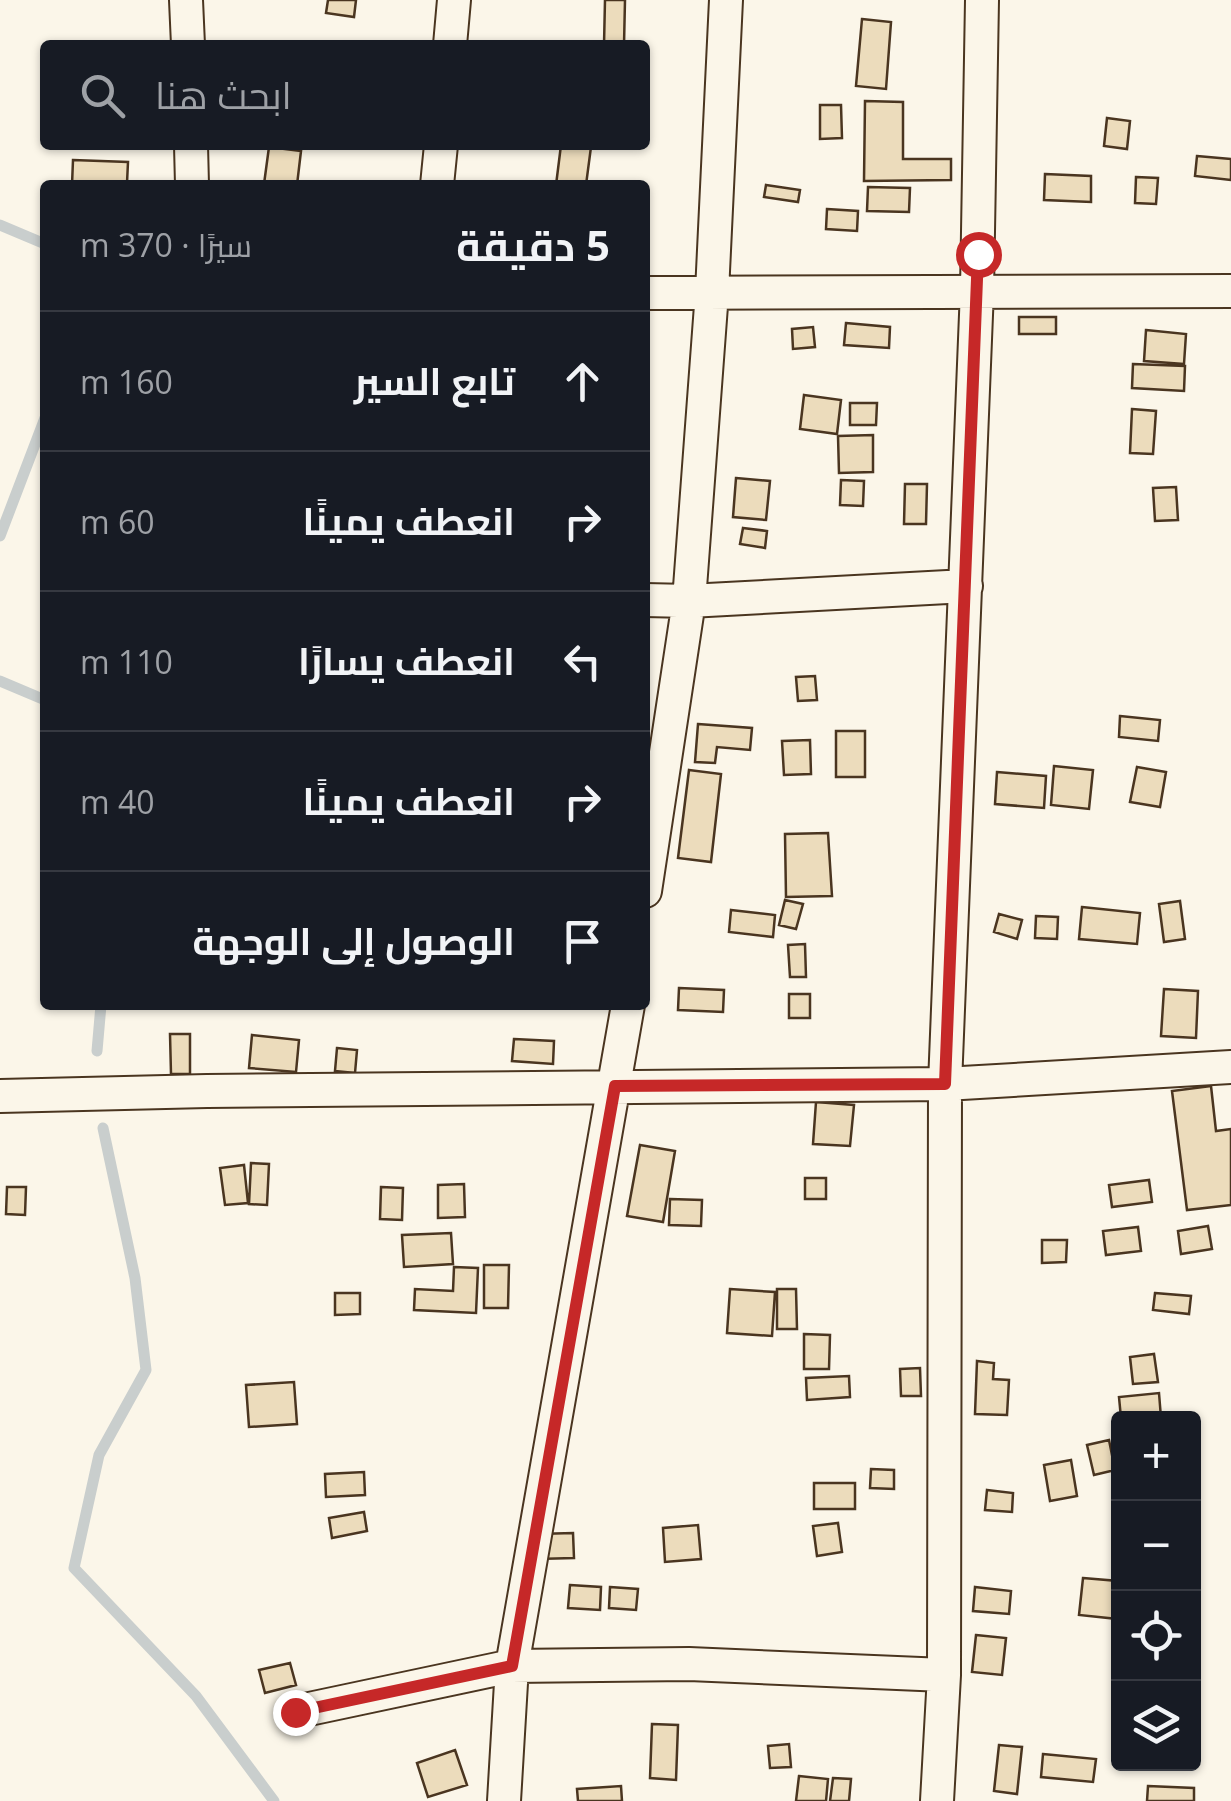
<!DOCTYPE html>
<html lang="ar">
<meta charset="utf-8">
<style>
body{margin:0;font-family:"Open Sans",Cairo,sans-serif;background:#20242c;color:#f1f3f6;direction:rtl}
.controls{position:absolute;right:30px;bottom:30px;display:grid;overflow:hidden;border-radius:10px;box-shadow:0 2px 8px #0004}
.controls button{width:90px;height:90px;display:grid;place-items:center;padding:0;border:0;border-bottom:2px solid #363941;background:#171b24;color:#f1f3f6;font:50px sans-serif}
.stop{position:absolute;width:30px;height:30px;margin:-22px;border:8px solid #c62828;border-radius:50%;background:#fff}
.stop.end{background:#c62828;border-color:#fff;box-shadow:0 2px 10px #0008}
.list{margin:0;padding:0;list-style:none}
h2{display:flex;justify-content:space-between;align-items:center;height:130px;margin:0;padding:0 40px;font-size:42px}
h2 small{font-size:32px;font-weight:400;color:#9ea1a6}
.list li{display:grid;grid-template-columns:65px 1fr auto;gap:30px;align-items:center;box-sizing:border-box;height:140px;padding:0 40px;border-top:2px solid #363941}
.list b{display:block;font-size:38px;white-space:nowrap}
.list em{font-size:32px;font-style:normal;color:#9ea1a6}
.icon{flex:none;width:55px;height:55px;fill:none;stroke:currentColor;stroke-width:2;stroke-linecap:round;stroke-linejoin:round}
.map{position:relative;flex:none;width:1231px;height:1801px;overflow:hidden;direction:ltr}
.search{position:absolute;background:#171b24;box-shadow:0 2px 8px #0004;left:40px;top:40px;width:610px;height:110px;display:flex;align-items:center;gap:25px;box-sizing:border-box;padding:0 35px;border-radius:10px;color:#9ea1a6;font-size:38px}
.panel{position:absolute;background:#171b24;box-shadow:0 2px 8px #0004;left:40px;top:180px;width:610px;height:830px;border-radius:10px;direction:rtl}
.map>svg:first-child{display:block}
</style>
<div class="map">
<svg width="1231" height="1801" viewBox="0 0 1231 1801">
<rect width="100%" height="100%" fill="#fbf6e9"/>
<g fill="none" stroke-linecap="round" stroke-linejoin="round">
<!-- stream -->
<path stroke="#c9cecd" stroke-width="11" d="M0 225 45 244
M0 536 45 418
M0 681 45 700
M97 1051 101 1005
M103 1128 135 1278 146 1370 99 1455 74 1568 196 1696 274 1801"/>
</g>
<!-- building -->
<path fill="#ecdcbc" stroke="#4a3520" stroke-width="2.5" d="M328 0H356L354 17 326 13Z
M605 0H625L624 45H604Z
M862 19 891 22 886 89 856 86Z
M865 101 903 102V159H951V180L864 181Z
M820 105H841L842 138 820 139Z
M1107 118 1130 121 1127 149 1104 146Z
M561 145 591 147 586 185H556Z
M269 147 301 151 297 185 264 184Z
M1197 156 1231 159V180L1195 176Z
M73 160 128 162 127 183 181 185H72Z
M1045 174 1091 176V202L1044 200Z
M1136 177 1158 178 1156 204 1135 203Z
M766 185 800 190 798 202 764 197Z
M868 187 910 188 909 212 867 211Z
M827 209 858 211 857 231 826 229Z
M1019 317H1056V334H1019Z
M846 323 890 327 889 348 844 345Z
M813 327 815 347 793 349 792 329Z
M1146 330 1186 334 1184 364 1144 361Z
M1133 364 1185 366 1184 391 1132 388Z
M804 395 841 400 837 434 800 429Z
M850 403H877L876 425H850Z
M1132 409 1156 411 1153 454 1130 453Z
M873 435V472L839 473 838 436Z
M736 478 770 481 766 520 733 517Z
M841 480 864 481 863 506 840 505Z
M905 484H927L926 524H904Z
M1176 487 1178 520 1155 521 1153 488Z
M743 528 767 531 765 548 740 544Z
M815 676 817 700 798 701 796 677Z
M1120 716 1160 720 1158 741 1119 737Z
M698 724 752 728 750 750 717 747 715 763 695 762Z
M836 731H865V777H836Z
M810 740 811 774 784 775 782 741Z
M1054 766 1093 770 1089 809 1051 805Z
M1137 767 1166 772 1160 807 1130 802Z
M689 770 721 774 711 862 678 858Z
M997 772 1046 776 1044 808 995 804Z
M828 833 832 896 786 897 785 834Z
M785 900 803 904 796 929 779 925Z
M1180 901 1185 939 1164 942 1159 904Z
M1082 907 1140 913 1137 944 1079 939Z
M731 910 775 915 773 937 729 932Z
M999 914 1022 920 1017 939 994 932Z
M1036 916 1058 917 1057 939 1035 938Z
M805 944 806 977H790L788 945Z
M679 988 724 990 723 1012 678 1010Z
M1164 989 1198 991 1196 1038 1161 1036Z
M789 994H810V1018H789Z
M170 1034H190V1074H171Z
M252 1035 299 1040 296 1072 249 1068Z
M514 1039 554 1041 553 1064 512 1061Z
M337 1048 357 1050 355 1073 335 1071Z
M1211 1086 1216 1131 1231 1129V1205L1187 1210 1172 1091Z
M816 1102 854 1105 850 1146 813 1144Z
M640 1145 675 1151 663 1222 627 1216Z
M251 1163 269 1164 267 1205 249 1204Z
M244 1165 248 1203 225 1205 220 1168Z
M805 1178H826V1199H805Z
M1149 1180 1152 1202 1112 1207 1109 1185Z
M464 1184 465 1217 438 1218V1185Z
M7 1187H26L25 1215 6 1214Z
M381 1187 403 1188 402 1220 380 1219Z
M670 1199 702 1200 701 1226 669 1225Z
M1208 1226 1212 1249 1181 1254 1178 1231Z
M1138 1227 1141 1251 1106 1255 1103 1231Z
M451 1233 453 1264 404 1267 402 1235Z
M1042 1240H1067L1066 1262 1042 1263Z
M484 1265H509L508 1308H484Z
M454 1267 478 1268 476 1313 414 1310 415 1289 453 1291Z
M730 1289 775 1292 772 1336 727 1333Z
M777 1289H796L797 1329H777Z
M335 1293H360V1314L335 1315Z
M1155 1293 1191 1296 1189 1314 1153 1310Z
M804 1334 830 1335 829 1369H804Z
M1154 1354 1158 1382 1133 1384 1130 1357Z
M977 1361 994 1363 993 1379 1009 1380 1007 1415 975 1414Z
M920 1368 921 1396H901L900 1369Z
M849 1376 850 1397 807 1400 806 1378Z
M294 1382 297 1424 249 1427 246 1385Z
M1159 1393 1161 1418H1121L1119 1397Z
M1109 1440 1115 1470 1094 1475 1087 1445Z
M1071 1460 1077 1496 1050 1501 1044 1465Z
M871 1469 894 1470V1489L870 1488Z
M364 1472 365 1495 326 1497 325 1474Z
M814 1483H855V1509H814Z
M987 1490 1013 1493 1012 1512 985 1510Z
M364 1512 367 1531 332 1538 329 1518Z
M838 1523 842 1552 817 1556 813 1526Z
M698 1525 701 1559 665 1562 663 1528Z
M573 1533 574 1558 537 1559V1534Z
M1083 1578 1118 1581V1619L1079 1615Z
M570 1585 601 1587 600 1610 568 1608Z
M610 1587 638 1589 636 1610 609 1608Z
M975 1587 1011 1591 1009 1614 973 1611Z
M976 1635 1006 1638 1002 1675 972 1672Z
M290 1663 296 1685 265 1693 259 1670Z
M652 1724 678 1725 676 1780 650 1778Z
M789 1744 791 1767 770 1768 768 1746Z
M999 1745 1022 1747 1017 1794 994 1791Z
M455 1750 467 1785 428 1797 417 1763Z
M1043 1754 1096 1759 1093 1782 1041 1777Z
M799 1776 828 1779 826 1801H796Z
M833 1778 851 1779 849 1801H830Z
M621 1786 622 1801H578L577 1789Z
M1148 1786 1194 1788V1801H1147Z"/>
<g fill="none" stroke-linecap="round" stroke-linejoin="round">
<defs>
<path id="minor" d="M186 0 188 45
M450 45 454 0
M191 145 192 185
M437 185 441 145
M645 293 1231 291
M645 600 689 601 966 586
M645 891 689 601 712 292 726 0
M0 1096 207 1091 945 1084 1231 1067
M295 1712 512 1666 689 1664 944 1675
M504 1801 512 1666 628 1005
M937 1801 944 1675 945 1084 977 290 982 0"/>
</defs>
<!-- minor casing -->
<use href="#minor" stroke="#4a3520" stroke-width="36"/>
<!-- minor -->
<use href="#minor" stroke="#fbf6e9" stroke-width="32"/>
</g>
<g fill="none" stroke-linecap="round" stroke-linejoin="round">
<!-- route -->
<path stroke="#c62828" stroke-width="12" d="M295 1712 512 1666 615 1086 945 1084 978 254"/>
</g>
</svg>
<div class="controls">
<button>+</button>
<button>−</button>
<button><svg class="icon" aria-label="locate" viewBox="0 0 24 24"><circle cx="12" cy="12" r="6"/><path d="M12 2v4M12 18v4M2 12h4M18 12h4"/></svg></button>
<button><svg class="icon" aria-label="layers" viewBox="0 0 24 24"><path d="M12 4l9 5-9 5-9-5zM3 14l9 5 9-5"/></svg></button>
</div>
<div class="stop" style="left:978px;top:254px"></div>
<div class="stop end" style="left:295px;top:1712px"></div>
<div class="search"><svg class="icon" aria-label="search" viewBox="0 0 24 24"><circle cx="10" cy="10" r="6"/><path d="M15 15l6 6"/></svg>ابحث هنا</div>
<section class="panel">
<h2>5 دقيقة<small>سيرًا · 370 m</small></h2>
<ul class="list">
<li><svg class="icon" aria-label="ahead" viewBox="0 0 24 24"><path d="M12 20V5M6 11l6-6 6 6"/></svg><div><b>تابع السير</b></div><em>160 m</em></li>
<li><svg class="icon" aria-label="right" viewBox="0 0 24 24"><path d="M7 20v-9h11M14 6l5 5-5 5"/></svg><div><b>انعطف يمينًا</b></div><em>60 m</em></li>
<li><svg class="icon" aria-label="left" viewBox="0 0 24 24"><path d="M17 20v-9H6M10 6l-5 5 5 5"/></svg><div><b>انعطف يسارًا</b></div><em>110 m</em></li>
<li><svg class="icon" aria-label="right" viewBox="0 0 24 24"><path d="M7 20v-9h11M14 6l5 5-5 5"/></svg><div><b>انعطف يمينًا</b></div><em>40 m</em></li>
<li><svg class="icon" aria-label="arrive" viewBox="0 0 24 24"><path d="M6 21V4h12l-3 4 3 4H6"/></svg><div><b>الوصول إلى الوجهة</b></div></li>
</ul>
</section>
</div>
